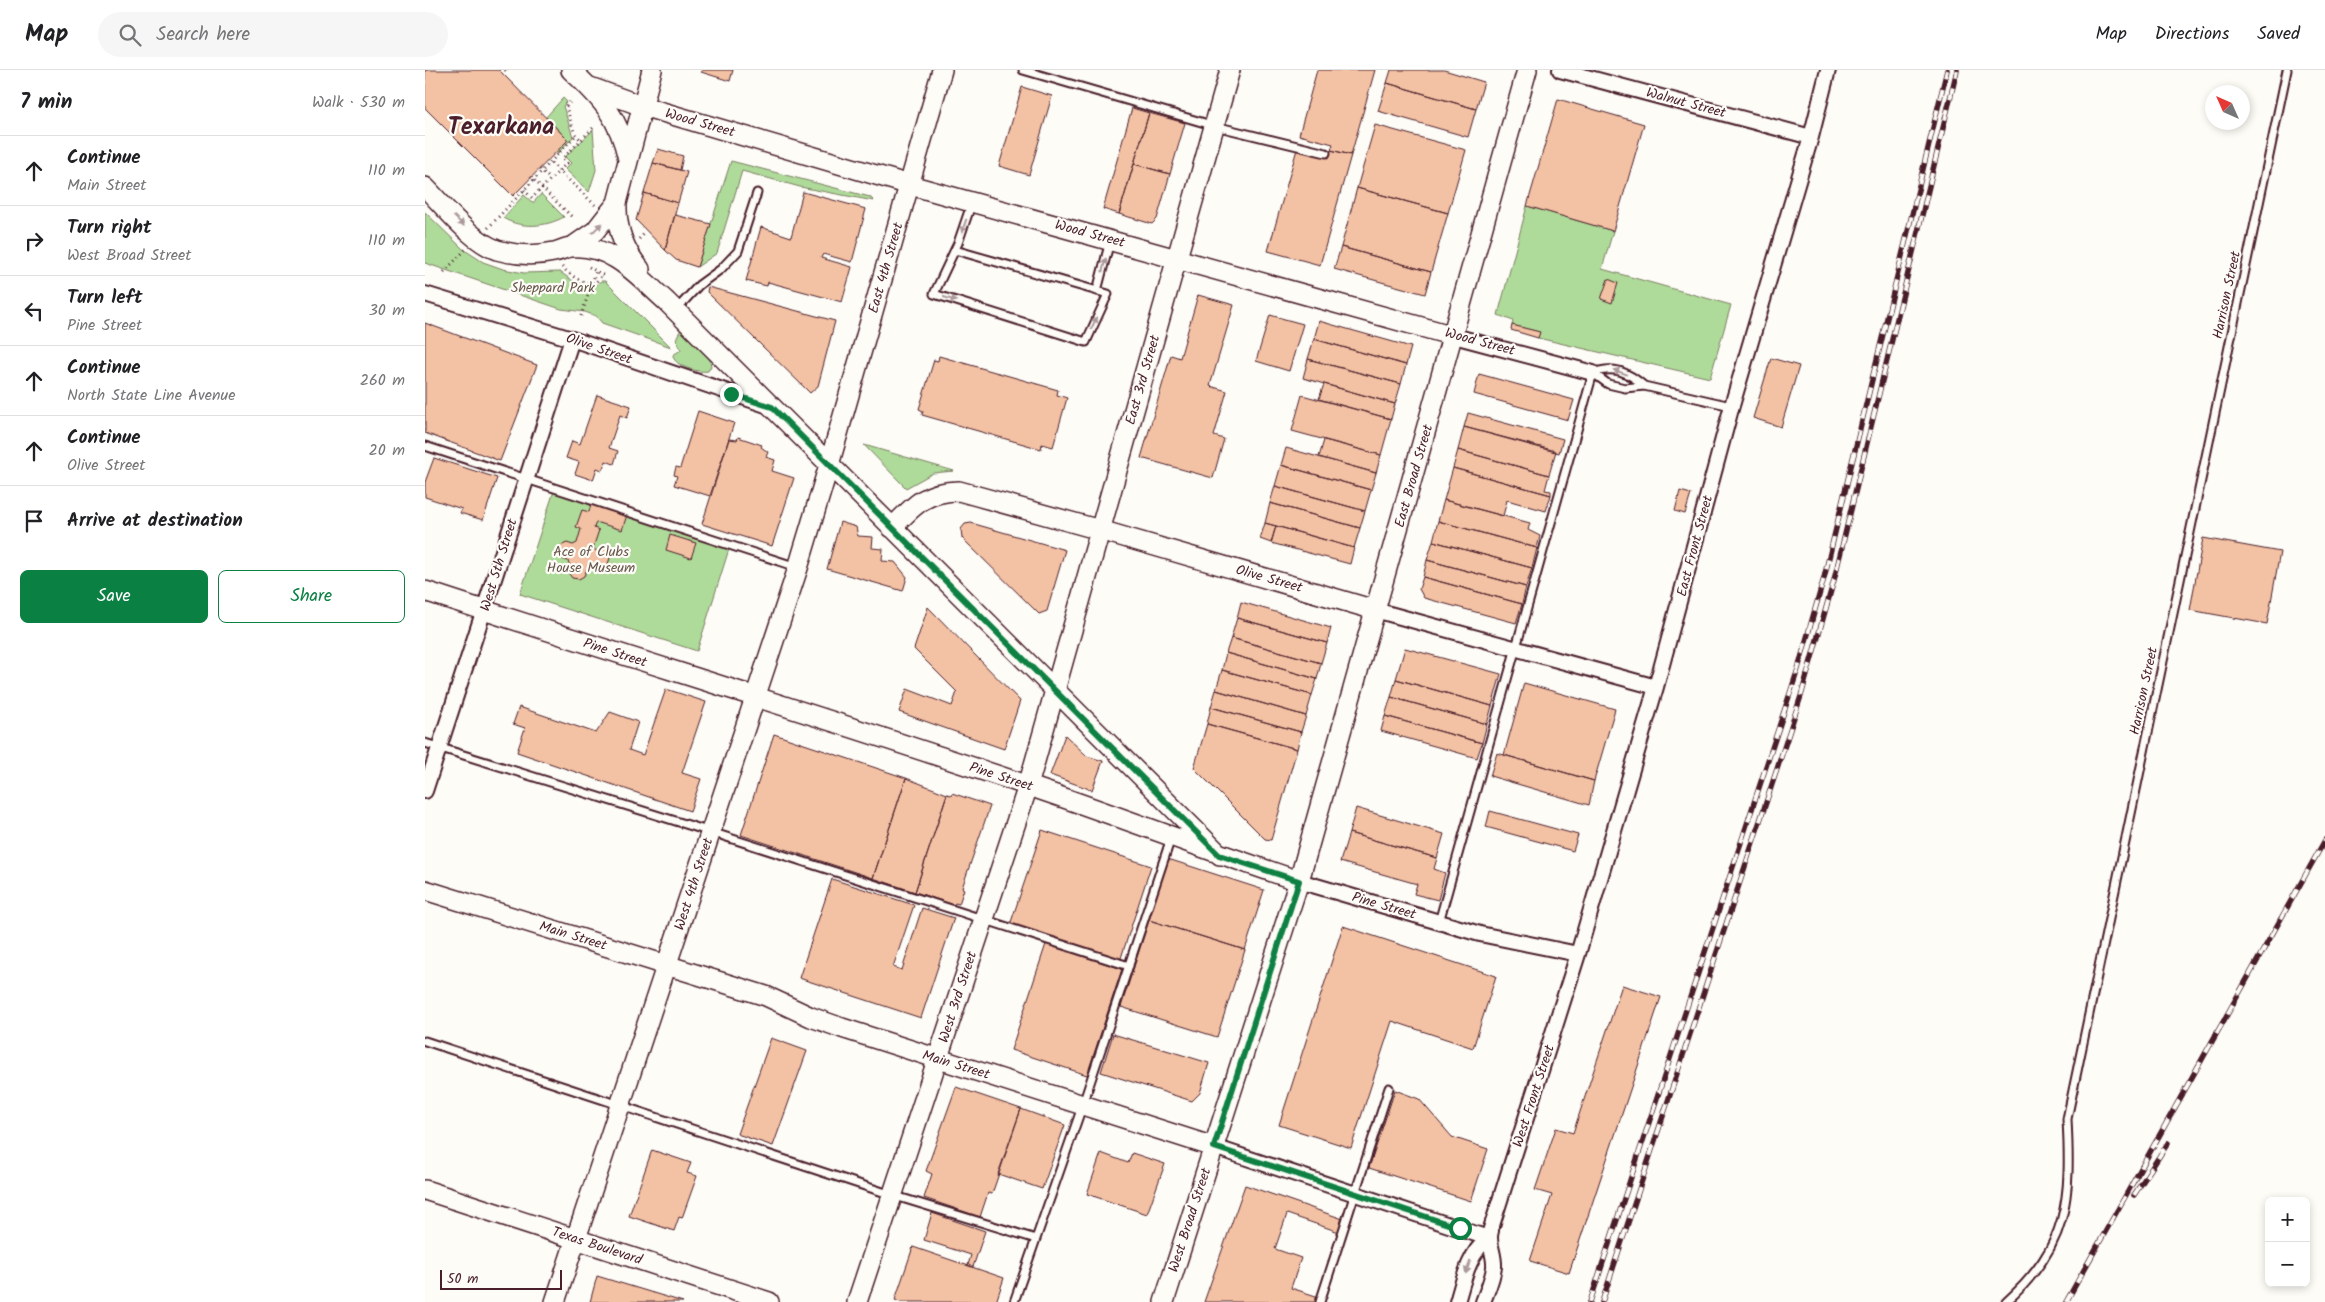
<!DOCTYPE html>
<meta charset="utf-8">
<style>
body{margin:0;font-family:Kalam,sans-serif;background:#f6f6f6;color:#202124}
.controls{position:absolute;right:15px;bottom:15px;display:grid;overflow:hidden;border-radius:8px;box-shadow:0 2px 8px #0003}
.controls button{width:45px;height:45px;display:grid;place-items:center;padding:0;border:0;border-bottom:1px solid #e0e0e0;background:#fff;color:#202124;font:25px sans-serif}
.compass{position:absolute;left:1780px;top:15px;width:45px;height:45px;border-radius:50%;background:#fff;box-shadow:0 2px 8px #0003;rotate:315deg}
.scale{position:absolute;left:15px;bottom:12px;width:122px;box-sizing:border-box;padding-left:5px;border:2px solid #4a1f2b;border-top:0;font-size:14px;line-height:18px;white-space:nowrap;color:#4a1f2b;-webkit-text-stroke:4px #fdfcf7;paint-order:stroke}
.stop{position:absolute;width:15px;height:15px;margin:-11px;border:4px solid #0b8043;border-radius:50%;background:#fff}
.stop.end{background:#0b8043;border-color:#fff;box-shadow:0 1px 5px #0008}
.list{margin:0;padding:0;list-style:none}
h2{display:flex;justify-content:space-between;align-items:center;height:65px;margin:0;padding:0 20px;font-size:21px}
h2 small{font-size:16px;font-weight:400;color:#757577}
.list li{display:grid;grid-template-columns:32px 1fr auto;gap:15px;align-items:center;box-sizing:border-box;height:70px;padding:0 20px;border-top:1px solid #e0e0e0}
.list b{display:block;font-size:19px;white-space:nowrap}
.list p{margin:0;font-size:16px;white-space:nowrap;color:#757577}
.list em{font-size:16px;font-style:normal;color:#757577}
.actions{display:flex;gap:10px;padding:15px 20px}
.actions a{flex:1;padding:11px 0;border:1px solid #0b8043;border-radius:8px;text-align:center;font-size:18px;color:#0b8043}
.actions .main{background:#0b8043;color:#fff}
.icon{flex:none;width:28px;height:28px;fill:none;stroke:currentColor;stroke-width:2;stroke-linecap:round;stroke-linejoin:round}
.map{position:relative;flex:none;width:1900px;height:1232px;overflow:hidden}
header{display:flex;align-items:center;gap:30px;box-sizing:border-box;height:70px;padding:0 25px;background:#fff;border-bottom:1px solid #e0e0e0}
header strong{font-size:24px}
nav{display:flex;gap:28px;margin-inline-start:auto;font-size:18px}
.search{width:350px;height:45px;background:#f6f6f6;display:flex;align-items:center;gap:12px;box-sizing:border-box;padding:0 18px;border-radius:28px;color:#757577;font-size:19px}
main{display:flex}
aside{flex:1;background:#fff}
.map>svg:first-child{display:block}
</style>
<header>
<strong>Map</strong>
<div class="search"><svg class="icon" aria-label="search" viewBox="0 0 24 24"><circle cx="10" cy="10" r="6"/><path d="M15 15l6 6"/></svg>Search here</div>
<nav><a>Map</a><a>Directions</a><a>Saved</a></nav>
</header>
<main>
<aside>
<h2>7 min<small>Walk · 530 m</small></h2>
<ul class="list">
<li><svg class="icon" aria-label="ahead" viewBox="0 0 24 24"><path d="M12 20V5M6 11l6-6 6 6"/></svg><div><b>Continue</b><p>Main Street</p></div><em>110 m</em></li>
<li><svg class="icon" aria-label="right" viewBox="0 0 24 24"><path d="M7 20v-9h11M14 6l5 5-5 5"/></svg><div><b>Turn right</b><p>West Broad Street</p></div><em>110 m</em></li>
<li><svg class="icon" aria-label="left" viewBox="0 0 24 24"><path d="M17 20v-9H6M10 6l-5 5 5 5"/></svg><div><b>Turn left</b><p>Pine Street</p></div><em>30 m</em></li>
<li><svg class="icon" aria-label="ahead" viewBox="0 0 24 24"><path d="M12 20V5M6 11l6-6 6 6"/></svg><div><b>Continue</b><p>North State Line Avenue</p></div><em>260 m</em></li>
<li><svg class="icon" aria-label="ahead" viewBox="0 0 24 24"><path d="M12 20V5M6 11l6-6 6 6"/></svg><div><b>Continue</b><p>Olive Street</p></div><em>20 m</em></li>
<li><svg class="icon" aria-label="arrive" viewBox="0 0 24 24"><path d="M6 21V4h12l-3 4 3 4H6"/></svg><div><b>Arrive at destination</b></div></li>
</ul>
<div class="actions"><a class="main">Save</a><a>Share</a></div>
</aside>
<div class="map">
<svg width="1900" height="1232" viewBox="0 0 1900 1232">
<rect width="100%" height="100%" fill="#fdfcf7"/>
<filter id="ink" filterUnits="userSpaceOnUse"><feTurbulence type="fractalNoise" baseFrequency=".02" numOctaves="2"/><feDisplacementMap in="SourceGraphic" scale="10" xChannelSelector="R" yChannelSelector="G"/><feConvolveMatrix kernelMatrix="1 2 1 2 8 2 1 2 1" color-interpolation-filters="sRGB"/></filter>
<g filter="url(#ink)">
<!-- green -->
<path fill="#aedb99" stroke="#7c7d62" d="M138 28 142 32 138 36 148 67 133 83 131 81 143 70 121 47Z
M168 60 171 100 164 122 140 99 146 93 140 87Z
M306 91 445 127 449 131 375 117 317 101 292 183 272 197Z
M116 124 139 147C121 157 96 159 78 148L99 125 108 133Z
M1102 136 1188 161 1177 199 1306 235 1285 308 1113 268 1114 262 1087 255 1088 251 1073 245Z
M0 142 38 179 58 192 78 199 99 203 135 202 151 213 169 217 176 211H180L246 277 177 253 171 246 160 242 136 239 0 193Z
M256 259 284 286 286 296 283 301C273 303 248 296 248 285L256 280 251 269Z
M439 375 529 401 508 403 481 418Z
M129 421 304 479 272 581 95 524Z"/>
<!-- building -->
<path fill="#f3c1a3" stroke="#4a1f2b" d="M0 0H74L143 70 88 126 0 38Z
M277 0H308L305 11 276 2Z
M892 0H950L926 85 906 80 908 74 874 65Z
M966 0H1019L1059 12 1051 39 962 13Z
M962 13 1051 39 1043 67 953 41Z
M597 17 627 26 604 105 574 96Z
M1133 29 1219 54 1188 161 1102 136Z
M707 38 724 43 694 144 678 139Z
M724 43 760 53 745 104 709 94Z
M950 55 1041 80 1023 143 932 118Z
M233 79 258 86 255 100 228 93Z
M872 79 904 88 906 80 926 85 895 195 843 181Z
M228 93 262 102 253 133 219 123Z
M709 94 745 104 732 149 727 154 694 144Z
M932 118 1023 143 1006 202 916 177Z
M378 122 441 139 427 192 398 184 396 188 427 197 417 232 343 212 342 216 321 211 336 157 366 167Z
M219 123 253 133 240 180 211 150Z
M250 145 286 154 272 197 251 190 240 180Z
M916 177 1006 202 1000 224 909 199Z
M1183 209 1193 213 1187 233 1176 229Z
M283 217 410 251 393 316 385 323 282 222Z
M773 225 809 235 785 316 802 321 789 366 799 369 788 408 716 388 746 285 755 288Z
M845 245 878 254 864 301 831 291Z
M894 251 986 277 981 295 889 269Z
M0 253 112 295 75 391 0 363Z
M1087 255 1115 262 1113 268 1086 260Z
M889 269 981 295 976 314 883 289Z
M514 286 633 320 632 325 642 328 628 377 617 374 616 379 497 345 498 341 494 339 509 290 513 291Z
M1346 288 1374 296 1356 357 1328 348Z
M883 289 976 314 970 334 878 308Z
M1054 304 1149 330 1143 350 1049 324Z
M899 314 970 334 966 349 894 329Z
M172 325 206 336 202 348 195 345 184 378 193 381 189 394 181 391 177 400 172 398 168 410 150 404 154 392 141 388 147 371 155 374Z
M877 325 966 349 956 385 867 361Z
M273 341 309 353 285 426 249 415 252 406 249 405 251 397 255 398Z
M1043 343 1138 369 1134 383 1039 357Z
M1039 357 1131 381 1124 405 1033 380Z
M313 367 337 375 336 377 343 382 341 387 350 390 347 401 369 408 347 476 277 454 304 369 312 370Z
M899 370 956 385 951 403 894 387Z
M861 378 951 403 946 420 856 395Z
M1033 380 1124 405 1120 420 1126 421V425L1028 398Z
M9 388 72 408 58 450 35 443 37 439 0 427V412Z
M856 395 946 420 940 441 850 416Z
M1028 398 1126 425 1121 441 1082 430 1078 446 1019 430Z
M850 416 940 441 935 458 845 433Z
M1255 421 1266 424 1260 444 1250 441Z
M1019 430 1105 453 1103 460 1115 466 1112 478 1013 451Z
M845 433 935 458 929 478 840 453Z
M166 434 202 445 197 460 171 452 169 458 174 460 168 478 175 484 178 476 188 479 180 503 166 498 162 499 159 506 154 509 147 508 143 502 145 496 143 491 137 489 133 484 135 476 142 473 148 475 152 473 156 459 151 457 157 440 164 442Z
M1013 451 1112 478 1107 498 1008 471Z
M415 452 431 457 433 466 448 467 447 478 458 479 457 491 470 492 482 507 478 521 402 499Z
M546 453 640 480 622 541 614 544 537 468 536 459 540 454Z
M840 453 851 456 846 473 835 469Z
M851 456 929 478 925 494 846 473Z
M245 465 271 473 266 488 241 480Z
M1778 468 1855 482 1842 554 1765 540Z
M1008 471 1107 498 1101 517 1002 490Z
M1002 490 1101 517 1097 534 998 507Z
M998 507 1097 534 1091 553 999 528 994 519Z
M816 532 906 558 902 573 812 548Z
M503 537 595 631 579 679 474 642 482 619 527 636 532 622 489 579Z
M812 548 902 573 896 593 806 568Z
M806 568 896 593 892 609 801 583Z
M980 578 1076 604 1067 636 971 609Z
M801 583 892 609 887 625 797 600Z
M797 600 887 625 881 646 791 620Z
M971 609 1067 636 1062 654 966 627Z
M1099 613 1190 639 1169 711 1079 685Z
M241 619 281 632 257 703 276 709 265 741 92 682 100 658 88 654 94 637 171 663 185 642 213 652 204 680 218 685Z
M791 620 881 646 876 662 786 637Z
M966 627 1062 654 1057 673 960 646Z
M786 637 876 662 872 679 782 654Z
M960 646 1057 673 1052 688 956 661Z
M782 654 872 679 846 770 840 769 769 698Z
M349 664 481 708 448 808 316 765Z
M640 665 662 686 678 691 667 720 625 705Z
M1072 683 1169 711 1164 735 1065 706Z
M481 708 522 724 490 822 448 808Z
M527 723 565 736 537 818 539 819 534 834 530 833 529 835 490 822 522 724 526 725Z
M931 738 1019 764 1012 788 924 763Z
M1065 741 1153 765 1148 781 1061 757Z
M617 760 726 796 695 891 585 855Z
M924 763 1012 788 1009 799 1020 803 1013 830 989 824 992 814 915 792Z
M743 789 839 820 820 880 724 850Z
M407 809 489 835 468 897 477 900 497 838 529 848 496 948 374 908Z
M724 850 820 880 792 967 696 937Z
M918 856 1071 906 1048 978 967 951 926 1078 854 1055Z
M621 874 697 899 662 1005 586 980Z
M1197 915 1236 927 1144 1203 1105 1191 1127 1125 1110 1120 1131 1058 1148 1063Z
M688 964 784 993 775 1023 767 1031 676 1002Z
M346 968 382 981 348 1076 312 1064Z
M531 1017 596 1039 567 1124 563 1123 555 1147 499 1128 507 1104 501 1101Z
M970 1020 994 1029 1027 1067 1063 1079 1046 1131 944 1098Z
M596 1039 640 1055 617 1119 573 1104Z
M227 1080 266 1093 262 1103 272 1106 257 1148 254 1147 249 1161 204 1146Z
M676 1083 703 1093 707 1083 740 1094 722 1144 662 1124Z
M820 1115 918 1149 914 1162 862 1144 850 1179 876 1188 866 1218 894 1227 892 1232H779Z
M507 1143 560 1161 548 1197 543 1195 546 1185 499 1170Z
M488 1177 579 1208 571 1232H475L470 1230Z
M172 1206 258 1232H165Z"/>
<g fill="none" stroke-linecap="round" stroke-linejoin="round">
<defs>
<path id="lane" d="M598 0 790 56 901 83
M530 180 683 224 661 272 509 224 533 173 547 132
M672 221 685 171
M251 240 274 215 296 199 313 181 332 123
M1168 303 1183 314 1200 318 1219 316 1306 336
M1168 303C1188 295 1203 302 1219 316
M0 376 372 497
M0 673 286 762 704 896
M1014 852 1168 303
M0 971 467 1125 611 1169
M589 1232 658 1034 746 768
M895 1232 964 1018
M1581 1232C1644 1176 1646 1128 1642 1049L1862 0"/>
<path id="street" d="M1135 0 1386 67
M0 224 147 269 344 336
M1029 266 1168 303
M950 540 1231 617
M0 721 147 269
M874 811 1055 864 1153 884
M789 1077 1063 1168
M1032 1232C1039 1208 1044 1184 1063 1168L1153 884 1231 617 1306 339 1386 67 1403 0
M1058 1232C1062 1221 1068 1208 1069 1197 1070 1184 1062 1172 1066 1161"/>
<path id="secondary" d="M146 0C176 28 194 47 203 89
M165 17 217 36 485 115 1029 266
M0 117C19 136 46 171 72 180 90 185 111 186 129 182 135 181 141 177 147 177 187 174 214 207 241 231L795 785
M147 177 170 161 192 133
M215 199C199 180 191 158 192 133L227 0
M467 458C489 435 501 421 534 421L675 460 950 540
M0 521C201 587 403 648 604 716 694 746 783 781 874 811
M0 820 341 926 386 947 417 958 789 1077
M0 1120 344 1232
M130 1232 373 498 404 395 517 0
M432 1232 603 716 805 0
M739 1232 874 811 1102 0"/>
</defs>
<!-- lane casing -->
<use href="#lane" stroke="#4a1f2b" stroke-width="11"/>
<!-- street casing -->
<use href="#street" stroke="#4a1f2b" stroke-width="18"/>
<!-- secondary casing -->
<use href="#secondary" stroke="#4a1f2b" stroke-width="22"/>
<!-- path -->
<path stroke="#4a1f2b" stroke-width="3" stroke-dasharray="1 4" stroke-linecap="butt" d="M80 0 82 2 83 0
M145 32 141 37 150 64 156 70
M126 93 170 135
M115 99 125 109
M106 107 147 147
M99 120 107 128 142 93 137 89 169 57
M63 158 151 65
M214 169 220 163
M137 197C145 205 159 216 171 212L177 205
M164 197 181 207
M19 202 41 179
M156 246 171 201"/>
<!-- lane -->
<use href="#lane" stroke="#fdfcf7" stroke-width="7"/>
<!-- street -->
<use href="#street" stroke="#fdfcf7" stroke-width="14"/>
<!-- secondary -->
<use href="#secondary" stroke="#fdfcf7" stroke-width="19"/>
<defs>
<path id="rail" d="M1709 1125 1743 1073
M1165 1232 1373 599 1399 508 1522 0
M1177 1232 1376 626 1409 510 1532 0
M1641 1232 1900 770"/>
</defs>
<!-- rail casing -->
<use href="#rail" stroke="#4a1f2b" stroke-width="5.5"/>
<!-- rail -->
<use href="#rail" stroke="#fdfcf7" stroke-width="4" stroke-dasharray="11" stroke-linecap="butt"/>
</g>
<!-- one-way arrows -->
<defs><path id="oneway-solid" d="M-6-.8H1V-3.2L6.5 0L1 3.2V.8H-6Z" transform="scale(1.25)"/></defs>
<g fill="#ac999b">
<use href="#oneway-solid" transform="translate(34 151) rotate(44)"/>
<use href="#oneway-solid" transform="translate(539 156) rotate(109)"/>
<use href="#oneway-solid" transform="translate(172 158) rotate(-45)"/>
<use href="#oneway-solid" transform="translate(679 195) rotate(-76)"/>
<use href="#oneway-solid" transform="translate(525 229) rotate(18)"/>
<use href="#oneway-solid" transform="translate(669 253) rotate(-65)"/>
<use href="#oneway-solid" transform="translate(1195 302) rotate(-161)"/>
<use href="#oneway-solid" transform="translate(1043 1197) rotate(108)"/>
</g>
</g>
<g fill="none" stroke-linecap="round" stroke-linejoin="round" filter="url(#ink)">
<!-- route -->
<path stroke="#0b8043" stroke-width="6" d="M306 324 347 337 794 785 874 811 789 1077 1035 1158"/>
</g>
<g text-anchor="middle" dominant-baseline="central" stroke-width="4.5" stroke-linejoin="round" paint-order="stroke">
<!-- street labels -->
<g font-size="14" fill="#4a1f2b" stroke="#fdfcf7">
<text transform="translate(1261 33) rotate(15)">Walnut Street</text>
<text transform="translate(275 53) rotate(16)">Wood Street</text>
<text transform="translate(665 164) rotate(15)">Wood Street</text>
<text transform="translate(461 198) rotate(-74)">East 4th Street</text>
<text transform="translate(1802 225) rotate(-78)">Harrison Street</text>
<text transform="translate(1055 272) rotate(15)">Wood Street</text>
<text transform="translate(174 279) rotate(19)">Olive Street</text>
<text transform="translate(718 310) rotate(-74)">East 3rd Street</text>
<text transform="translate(989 406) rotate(-74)">East Broad Street</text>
<text transform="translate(1270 476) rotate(-75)">East Front Street</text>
<text transform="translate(74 495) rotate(-73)">West 5th Street</text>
<text transform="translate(844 509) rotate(16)">Olive Street</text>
<text transform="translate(190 583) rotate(18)">Pine Street</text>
<text transform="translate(1719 621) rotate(-78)">Harrison Street</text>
<text transform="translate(576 707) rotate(18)">Pine Street</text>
<text transform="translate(269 814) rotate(-72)">West 4th Street</text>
<text transform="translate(959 836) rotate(16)">Pine Street</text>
<text transform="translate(148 866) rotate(17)">Main Street</text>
<text transform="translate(533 927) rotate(-72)">West 3rd Street</text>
<text transform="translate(531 995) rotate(17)">Main Street</text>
<text transform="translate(1109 1026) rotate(-72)">West Front Street</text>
<text transform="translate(765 1150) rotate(-72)">West Broad Street</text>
<text transform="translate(172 1176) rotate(18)">Texas Boulevard</text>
</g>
<!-- park labels -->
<g font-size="14" fill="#68574c" stroke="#fdfcf7">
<text x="128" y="218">Sheppard Park</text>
<text x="166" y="482">Ace of Clubs<tspan x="166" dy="16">House Museum</tspan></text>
</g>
<!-- town labels -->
<g font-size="24" font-weight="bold" fill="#4a1f2b" stroke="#fdfcf7">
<text x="76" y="57">Texarkana</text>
</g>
</g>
</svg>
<div class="controls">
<button>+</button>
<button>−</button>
</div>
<svg class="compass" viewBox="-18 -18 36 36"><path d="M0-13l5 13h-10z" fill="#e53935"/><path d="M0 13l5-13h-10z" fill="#757577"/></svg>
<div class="scale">50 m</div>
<div class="stop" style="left:1035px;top:1158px"></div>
<div class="stop end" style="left:306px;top:324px"></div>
</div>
</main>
